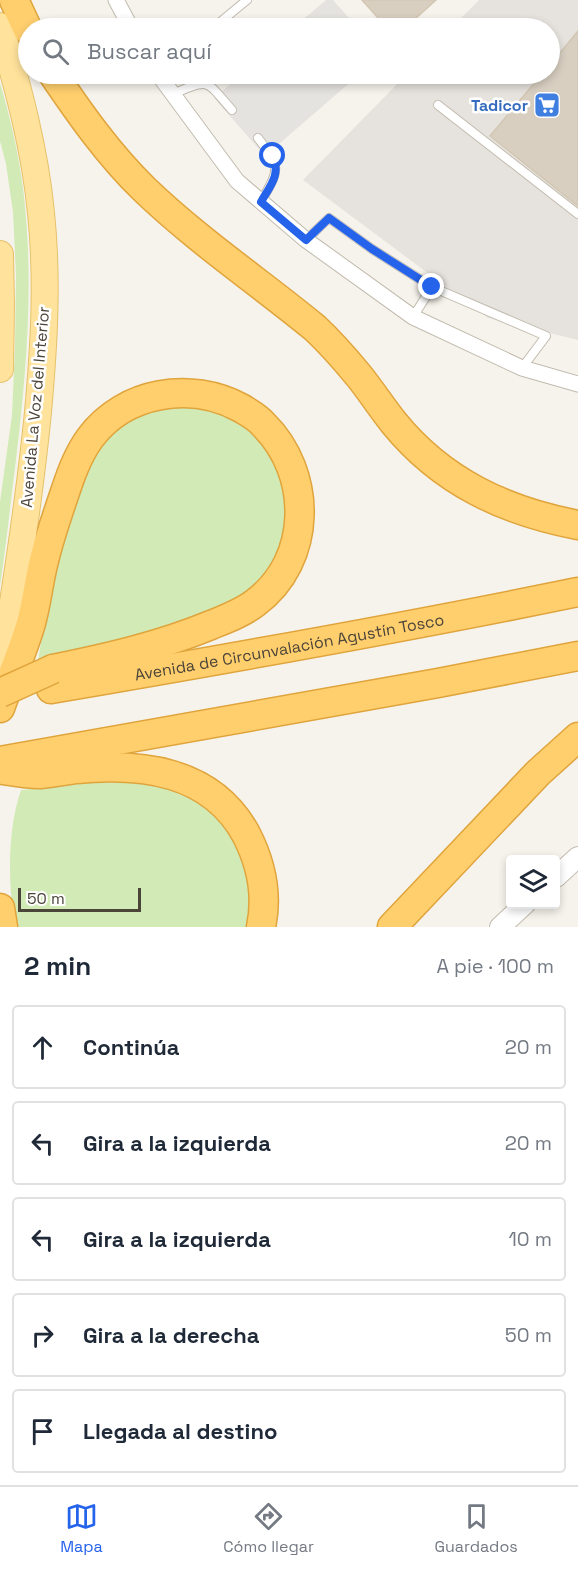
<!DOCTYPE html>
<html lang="es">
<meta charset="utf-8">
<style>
body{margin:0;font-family:"Space Grotesk",sans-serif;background:#f6f6f7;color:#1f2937}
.controls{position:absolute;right:18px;bottom:18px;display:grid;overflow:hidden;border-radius:6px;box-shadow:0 3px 9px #0003}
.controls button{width:54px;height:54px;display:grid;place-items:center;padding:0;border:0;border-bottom:2px solid #e0e1e3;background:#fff;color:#1f2937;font:30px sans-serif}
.scale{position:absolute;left:18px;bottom:15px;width:123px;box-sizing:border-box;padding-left:6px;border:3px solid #4b4439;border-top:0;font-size:16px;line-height:21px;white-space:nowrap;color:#4b4439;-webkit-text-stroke:4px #fff;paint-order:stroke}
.stop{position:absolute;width:18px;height:18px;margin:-14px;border:4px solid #2563eb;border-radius:50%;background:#fff}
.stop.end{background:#2563eb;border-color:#fff;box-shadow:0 2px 6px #0008}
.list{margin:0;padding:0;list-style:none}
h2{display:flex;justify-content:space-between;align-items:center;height:78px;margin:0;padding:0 24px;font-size:26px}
h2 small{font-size:20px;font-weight:400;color:#747a83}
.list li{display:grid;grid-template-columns:39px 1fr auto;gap:18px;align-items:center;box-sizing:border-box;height:84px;margin:0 12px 12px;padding:0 12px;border:2px solid #e0e1e3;border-radius:6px}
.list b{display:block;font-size:22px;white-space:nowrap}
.list em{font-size:20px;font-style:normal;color:#747a83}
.icon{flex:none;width:33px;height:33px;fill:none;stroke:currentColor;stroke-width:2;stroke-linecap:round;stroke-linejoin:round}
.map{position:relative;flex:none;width:578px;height:927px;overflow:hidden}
.search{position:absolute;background:#fff;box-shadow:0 3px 9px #0003;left:18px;right:18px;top:18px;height:66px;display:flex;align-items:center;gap:15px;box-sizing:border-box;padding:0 21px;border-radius:33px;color:#747a83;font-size:22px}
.sheet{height:558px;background:#fff}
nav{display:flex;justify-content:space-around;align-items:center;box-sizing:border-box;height:84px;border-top:2px solid #e0e1e3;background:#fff;font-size:16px;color:#747a83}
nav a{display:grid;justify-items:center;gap:3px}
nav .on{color:#2563eb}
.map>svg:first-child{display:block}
</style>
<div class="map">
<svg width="578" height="927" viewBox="0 0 578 927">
<rect width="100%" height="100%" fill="#f6f3ec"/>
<!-- industrial -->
<path fill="#e6e2dd" d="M479 0H578V340L488 318 303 180 407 74H550V28H451Z"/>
<!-- green -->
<path fill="#d2eab5" d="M0 83C13 127 23 173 26 218 33 301 25 385 15 468 10 507 6 547 0 586V502L12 415 15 348 16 275 13 212 6 164 0 141Z
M162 406 210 409 243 424 266 446 282 475 287 525 271 568 250 592 200 617 68 655 38 660 52 577 89 464 108 437 132 418Z
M133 782C151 784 171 787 187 796 222 815 246 850 250 890 251 902 249 915 247 927H15C8 885 7 830 21 790L89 783Z"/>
<!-- parking -->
<path fill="#e5e3e0" d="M326 0H333L358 28H293Z
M242 74H360L265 156 214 98Z"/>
<!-- building -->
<path fill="#d8cfc1" stroke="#d3c7b4" stroke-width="1.5" d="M362 0H436L405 28H387Z
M578 31V206L490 136 542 74H550V65Z"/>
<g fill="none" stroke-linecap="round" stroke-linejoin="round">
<defs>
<path id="service" d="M213 28 247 0
M173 94C211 77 206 81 232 110
M438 105 578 214
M258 138C282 169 279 169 261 202
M306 240 329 218 372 249 432 287 546 336 522 368
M413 317 432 287"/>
<path id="minor" d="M116 0 131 28
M158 74 237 181 306 240 413 317 522 368 578 384"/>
<path id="tertiary" d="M556 877 578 857
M500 927 525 904"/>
<path id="primary" d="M0 26C18 87 35 149 41 213 48 279 44 346 38 412 29 503 15 593 0 683
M0 254 1 304 0 369"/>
<g id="motorway">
<path d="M14 0 28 30"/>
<path d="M53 74C80 114 109 155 144 189 197 240 259 282 315 328 331 343 345 359 359 376 371 391 382 408 394 423 442 482 505 511 578 525"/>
<path id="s1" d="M51 689C227 659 403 628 578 592"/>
<path d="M0 708C10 680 23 651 31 623 36 605 38 587 42 569 46 550 52 531 58 513 67 487 74 460 90 438 125 391 191 381 241 408 249 413 257 417 263 424 313 473 313 560 255 603 242 613 226 619 211 625 160 646 107 658 53 669"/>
<path d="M0 761 438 683 578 656"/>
<path d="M3 770C15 772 28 774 40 774 52 773 64 771 76 769 141 763 211 770 246 834 261 863 268 894 261 927"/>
<path d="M0 908 3 927"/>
<path d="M392 927 538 773 578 737"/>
</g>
</defs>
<!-- service casing -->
<use href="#service" stroke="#c2bbae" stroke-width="10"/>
<!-- minor casing -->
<use href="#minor" stroke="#c2bbae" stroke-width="17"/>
<!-- tertiary casing -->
<use href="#tertiary" stroke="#c2bbae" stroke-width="22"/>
<!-- primary casing -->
<use href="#primary" stroke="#e6c16a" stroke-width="28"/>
<!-- motorway casing -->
<use href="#motorway" stroke="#e0a43c" stroke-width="31"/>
<!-- service -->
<use href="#service" stroke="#fff" stroke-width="8"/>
<!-- minor -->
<use href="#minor" stroke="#fff" stroke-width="15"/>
<!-- tertiary -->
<use href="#tertiary" stroke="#fff" stroke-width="20"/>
<!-- primary -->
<use href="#primary" stroke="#ffe39c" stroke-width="26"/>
<!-- motorway -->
<use href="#motorway" stroke="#ffcf6e" stroke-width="28"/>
<defs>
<path id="motorway-bridge" d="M0 693 53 669"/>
</defs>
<!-- motorway-bridge casing -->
<use href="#motorway-bridge" stroke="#e0a43c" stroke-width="31" stroke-linecap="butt"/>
<!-- motorway-bridge -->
<use href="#motorway-bridge" stroke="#ffcf6e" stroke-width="28"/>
</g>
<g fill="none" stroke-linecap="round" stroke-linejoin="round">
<!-- route -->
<path stroke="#2563eb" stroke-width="8" d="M273 156C281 175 270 186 261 202L306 240 329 218 372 249 432 287"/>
</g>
<!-- icons -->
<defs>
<symbol id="supermarket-square" viewBox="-11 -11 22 22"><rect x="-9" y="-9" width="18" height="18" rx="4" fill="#3f7fe0" stroke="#fff"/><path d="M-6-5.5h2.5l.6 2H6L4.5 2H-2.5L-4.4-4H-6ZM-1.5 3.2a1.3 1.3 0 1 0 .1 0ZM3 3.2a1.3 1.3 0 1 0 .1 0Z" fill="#fff"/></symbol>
</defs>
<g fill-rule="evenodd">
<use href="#supermarket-square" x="532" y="90" width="30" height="30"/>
</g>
<g text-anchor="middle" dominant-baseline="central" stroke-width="5" stroke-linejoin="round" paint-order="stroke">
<!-- shop labels -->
<g font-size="16" font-weight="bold" fill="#366cbe" stroke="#fff" text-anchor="end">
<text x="528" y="105">Tadicor</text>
</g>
<!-- street labels -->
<g font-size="16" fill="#4b4439" stroke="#fff">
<text transform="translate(35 407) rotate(-85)">Avenida La Voz del Interior</text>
<text stroke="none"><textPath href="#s1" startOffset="242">Avenida de Circunvalación Agustín Tosco</textPath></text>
</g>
</g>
</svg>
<div class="controls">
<button><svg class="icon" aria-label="layers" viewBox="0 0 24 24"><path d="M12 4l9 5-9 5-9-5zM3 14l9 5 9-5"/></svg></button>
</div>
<div class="scale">50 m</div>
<div class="stop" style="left:273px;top:156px"></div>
<div class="stop end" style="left:432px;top:287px"></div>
<div class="search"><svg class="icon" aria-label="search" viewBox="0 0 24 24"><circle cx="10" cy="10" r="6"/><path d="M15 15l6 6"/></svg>Buscar aquí</div>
</div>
<section class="sheet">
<h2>2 min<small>A pie · 100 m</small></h2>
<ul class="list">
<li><svg class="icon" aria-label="ahead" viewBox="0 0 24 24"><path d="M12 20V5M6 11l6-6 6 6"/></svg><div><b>Continúa</b></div><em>20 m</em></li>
<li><svg class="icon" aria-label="left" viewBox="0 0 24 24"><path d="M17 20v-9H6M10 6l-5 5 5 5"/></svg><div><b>Gira a la izquierda</b></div><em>20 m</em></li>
<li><svg class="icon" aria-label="left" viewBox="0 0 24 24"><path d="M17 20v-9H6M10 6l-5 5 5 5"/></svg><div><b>Gira a la izquierda</b></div><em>10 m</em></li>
<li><svg class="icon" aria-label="right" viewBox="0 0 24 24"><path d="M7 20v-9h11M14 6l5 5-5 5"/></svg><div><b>Gira a la derecha</b></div><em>50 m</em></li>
<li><svg class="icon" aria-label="arrive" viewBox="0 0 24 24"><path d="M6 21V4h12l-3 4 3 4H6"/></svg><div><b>Llegada al destino</b></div></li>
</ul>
</section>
<nav>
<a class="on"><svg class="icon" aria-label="map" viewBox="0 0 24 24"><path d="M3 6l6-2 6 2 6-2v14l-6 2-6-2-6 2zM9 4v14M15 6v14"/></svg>Mapa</a>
<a><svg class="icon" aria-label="directions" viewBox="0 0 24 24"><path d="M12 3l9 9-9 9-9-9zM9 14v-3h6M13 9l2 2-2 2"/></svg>Cómo llegar</a>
<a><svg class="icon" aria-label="saved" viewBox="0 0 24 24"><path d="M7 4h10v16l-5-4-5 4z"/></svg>Guardados</a>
</nav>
